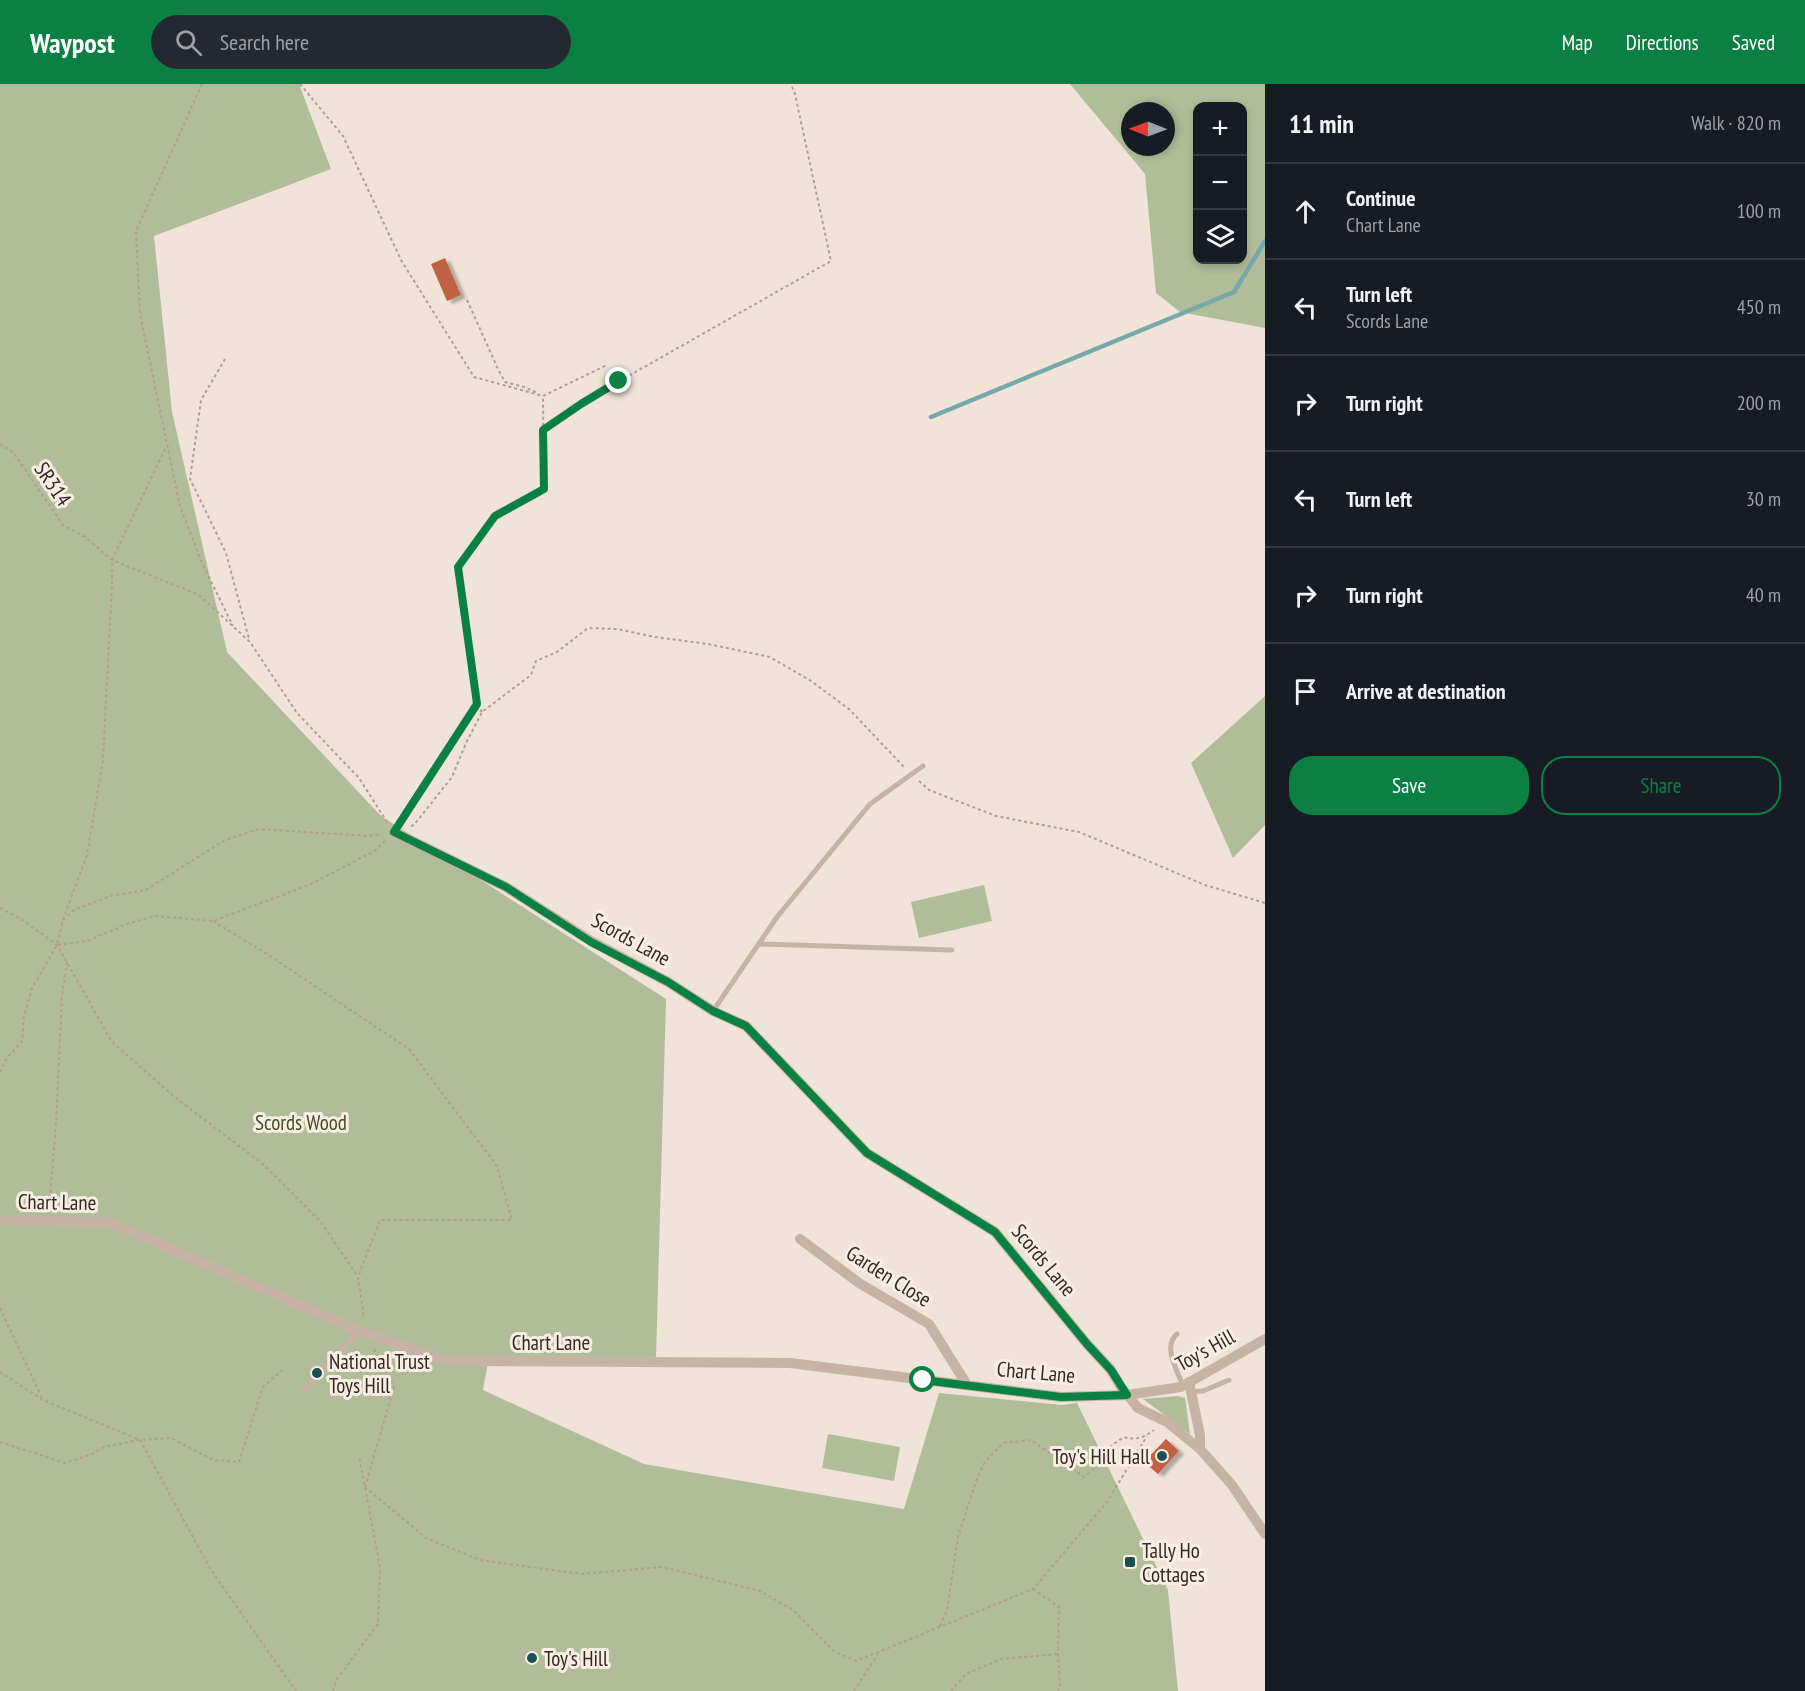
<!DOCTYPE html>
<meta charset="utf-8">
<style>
body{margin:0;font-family:"PT Sans Narrow",sans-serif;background:#242831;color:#f1f3f6}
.controls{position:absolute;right:18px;top:18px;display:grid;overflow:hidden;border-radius:12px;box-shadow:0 3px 9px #0003}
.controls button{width:54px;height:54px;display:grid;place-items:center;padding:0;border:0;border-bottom:2px solid #363941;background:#171b24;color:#f1f3f6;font:30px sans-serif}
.compass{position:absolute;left:1121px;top:18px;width:54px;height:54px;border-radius:50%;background:#171b24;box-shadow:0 3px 9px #0003;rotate:271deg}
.stop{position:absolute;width:18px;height:18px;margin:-14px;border:4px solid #0b8043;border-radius:50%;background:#fff}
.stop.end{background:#0b8043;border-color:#fff;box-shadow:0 2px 6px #0008}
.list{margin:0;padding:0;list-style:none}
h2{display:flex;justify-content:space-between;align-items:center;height:78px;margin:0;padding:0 24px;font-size:26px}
h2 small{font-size:20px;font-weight:400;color:#9ea1a6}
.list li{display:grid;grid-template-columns:39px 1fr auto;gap:18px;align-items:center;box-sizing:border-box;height:96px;padding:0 24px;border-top:2px solid #363941}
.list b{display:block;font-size:22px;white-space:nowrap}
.list p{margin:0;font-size:20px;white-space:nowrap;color:#9ea1a6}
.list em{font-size:20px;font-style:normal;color:#9ea1a6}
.actions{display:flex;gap:12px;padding:18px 24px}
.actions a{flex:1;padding:14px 0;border:2px solid #0b8043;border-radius:24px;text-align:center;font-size:21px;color:#0b8043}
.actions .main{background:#0b8043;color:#fff}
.icon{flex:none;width:33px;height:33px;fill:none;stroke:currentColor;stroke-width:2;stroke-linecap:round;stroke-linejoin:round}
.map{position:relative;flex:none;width:1265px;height:1607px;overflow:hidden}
header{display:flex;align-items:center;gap:36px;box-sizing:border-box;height:84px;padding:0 30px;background:#0b8043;color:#fff}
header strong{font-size:28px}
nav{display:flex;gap:33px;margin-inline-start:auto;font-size:21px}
.search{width:420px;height:54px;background:#242831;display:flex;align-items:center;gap:15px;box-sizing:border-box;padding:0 21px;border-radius:33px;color:#9ea1a6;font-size:22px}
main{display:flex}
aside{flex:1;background:#171b24}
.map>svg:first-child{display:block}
</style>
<header>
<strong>Waypost</strong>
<div class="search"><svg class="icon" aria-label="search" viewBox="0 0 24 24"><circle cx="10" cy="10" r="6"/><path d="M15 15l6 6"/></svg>Search here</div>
<nav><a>Map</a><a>Directions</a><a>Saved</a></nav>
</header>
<main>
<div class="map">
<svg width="1265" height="1607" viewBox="0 0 1265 1607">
<defs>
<filter id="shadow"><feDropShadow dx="5" dy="3" stdDeviation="1.5" flood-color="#0004"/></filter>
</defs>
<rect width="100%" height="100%" fill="#efe4d7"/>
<!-- green -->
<path fill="#b1bd98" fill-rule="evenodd" d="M0 0H299L331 85 154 152 172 328 227 568 381 732 666 915 656 1273H489L483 1306 644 1380 904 1425 939 1309 1062 1321 1077 1319 1168 1506 1178 1607H0Z
M1070 0H1265V244L1180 228 1156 209 1145 90ZM1242 22V176H1198V22ZM1130 27H1166V63H1130Z
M1265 612V741L1233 774 1191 679Z
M984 801 992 837 919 854 911 818Z
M1178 1312 1185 1314 1190 1350 1143 1315Z
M828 1350 900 1363 894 1397 822 1384Z"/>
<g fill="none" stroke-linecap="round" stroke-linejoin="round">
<!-- stream -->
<path stroke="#77a9ab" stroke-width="4.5" d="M931 333 1234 208 1265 157"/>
</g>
<!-- building -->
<path fill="#c16043" filter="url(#shadow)" d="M445 174 461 211 447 217 431 180Z
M1166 1355 1179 1367 1158 1390 1144 1378Z"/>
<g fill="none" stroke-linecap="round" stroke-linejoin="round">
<!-- path -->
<path stroke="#b29d8e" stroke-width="2" stroke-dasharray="3 3" stroke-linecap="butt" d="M202 0 136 147 140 230 180 423 203 481 233 542
M300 0 343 52 401 176 474 293 543 312 607 281
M467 216 498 285 505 298 524 303 538 309
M225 275 201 316 190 395 226 469 249 555
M543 346 581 319 831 177 795 10 791 0
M0 360 13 368 63 441 85 453 112 476 199 511 250 558 297 629 359 694 387 738
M482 628 477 620 458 483 495 432 544 405 543 312
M919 697 929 706 996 732 1079 748 1205 801 1265 819
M400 738 477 620
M411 742 414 741 452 693 466 659 482 628 531 591 536 577 557 568 588 544 617 545 655 553 708 560 770 573 811 597 849 625 904 683
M0 824 21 835 57 861 112 958 176 1014 264 1081 321 1138 358 1193 364 1234
M63 836 74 826 110 812 146 806 225 756 259 745 368 752 382 750
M213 837 270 872 409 965 497 1082 512 1136H380L358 1193
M58 861 87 857 127 840 155 832 213 837 309 801 376 766 385 757
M0 988 7 974 22 957 24 933 32 904 57 861 63 836 87 771 103 676 112 500V476L167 361
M49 1126 56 1039 62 912 67 878
M0 1224 43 1316
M0 1288 43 1316 140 1356 211 1486 296 1607
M0 1358 65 1379 90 1371 104 1363 140 1356 171 1354 213 1376 239 1378 263 1303 282 1286
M365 1403 426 1454 480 1476 582 1490 662 1483 760 1507 793 1526 834 1567 856 1577 1033 1505 1107 1418 1147 1352
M365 1403 394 1303 374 1265
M1033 1505 1059 1523 1058 1570 1060 1602 1058 1607
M940 1542 947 1526 958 1453 977 1394 985 1378 1003 1359 1031 1356 1084 1393 1100 1380 1112 1361 1124 1353C1136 1357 1145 1353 1154 1346
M333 1607 337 1595 378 1540 380 1483 359 1372
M854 1607 880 1567
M951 1607 966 1590 1001 1575 1058 1570"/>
<!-- lane -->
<path stroke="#c6b3a3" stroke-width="5" d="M759 860 952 866
M713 927 777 833 870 720 923 682
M1177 1250C1162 1262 1178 1288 1183 1302
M303 1308 359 1247
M1191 1308 1203 1307 1229 1296"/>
<!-- street -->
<path stroke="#c6b3a3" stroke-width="10" d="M394 748 506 803 591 857 668 898 713 927 746 942 867 1069 995 1148 1087 1260 1111 1286 1121 1303 1133 1318 1138 1324 1167 1338 1200 1365 1232 1401 1265 1450
M0 1136 109 1138 359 1247 446 1277 790 1279 1061 1313 1127 1311 1181 1303 1265 1255
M800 1155 859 1199 929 1240 967 1301
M1189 1298 1200 1351V1365"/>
</g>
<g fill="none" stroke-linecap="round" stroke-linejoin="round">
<!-- route -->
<path stroke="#0b8043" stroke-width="8" d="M619 297 581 320 543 346 544 405 495 432 458 483 477 620 394 748 506 803 591 858 668 898 713 927 746 942 867 1069 995 1148 1087 1260 1111 1286 1127 1311 1061 1313 923 1296"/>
</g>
<!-- markers -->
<g fill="#1d4e51" stroke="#f8eee2" stroke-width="2">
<circle cx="317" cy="1289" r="6"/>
<circle cx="1162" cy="1372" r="6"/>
<rect x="1124" y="1472" width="12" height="12" rx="3"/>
<circle cx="532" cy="1574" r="6"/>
</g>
<g text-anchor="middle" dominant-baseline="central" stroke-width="6" stroke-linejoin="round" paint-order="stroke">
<!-- street labels -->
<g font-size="21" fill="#322925" stroke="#f8eee2">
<text transform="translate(53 400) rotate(56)">SR314</text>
<text transform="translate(631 855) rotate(29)">Scords Lane</text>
<text transform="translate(57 1118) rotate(1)">Chart Lane</text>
<text transform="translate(1044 1176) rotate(50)">Scords Lane</text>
<text transform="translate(889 1192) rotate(32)">Garden Close</text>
<text x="551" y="1258">Chart Lane</text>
<text transform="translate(1205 1266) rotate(-29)">Toy's Hill</text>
<text transform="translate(1036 1288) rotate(5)">Chart Lane</text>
</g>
<!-- park labels -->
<g font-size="21" fill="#424f2a" stroke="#f8eee2">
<text x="301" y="1038">Scords Wood</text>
</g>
<!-- poi labels -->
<g font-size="21" fill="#322925" stroke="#f8eee2" text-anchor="start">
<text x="329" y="1277">National Trust<tspan x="329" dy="24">Toys Hill</tspan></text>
<text x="1150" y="1372" text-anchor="end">Toy's Hill Hall</text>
<text x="1142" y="1466">Tally Ho<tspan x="1142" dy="24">Cottages</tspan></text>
<text x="544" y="1574">Toy's Hill</text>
</g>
</g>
</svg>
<div class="controls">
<button>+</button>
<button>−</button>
<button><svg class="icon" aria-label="layers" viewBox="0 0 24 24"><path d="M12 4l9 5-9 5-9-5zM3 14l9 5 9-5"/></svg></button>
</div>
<svg class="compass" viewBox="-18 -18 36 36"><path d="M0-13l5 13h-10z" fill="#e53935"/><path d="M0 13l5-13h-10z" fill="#9ea1a6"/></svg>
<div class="stop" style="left:923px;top:1296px"></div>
<div class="stop end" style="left:619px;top:297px"></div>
</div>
<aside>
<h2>11 min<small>Walk · 820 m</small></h2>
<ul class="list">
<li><svg class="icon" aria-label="ahead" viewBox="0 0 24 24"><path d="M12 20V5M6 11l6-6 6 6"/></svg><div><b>Continue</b><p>Chart Lane</p></div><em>100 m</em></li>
<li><svg class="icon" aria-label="left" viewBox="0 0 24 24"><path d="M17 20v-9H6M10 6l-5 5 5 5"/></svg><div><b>Turn left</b><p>Scords Lane</p></div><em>450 m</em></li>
<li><svg class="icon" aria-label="right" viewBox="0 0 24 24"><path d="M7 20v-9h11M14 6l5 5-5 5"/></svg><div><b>Turn right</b></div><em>200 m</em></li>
<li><svg class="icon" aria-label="left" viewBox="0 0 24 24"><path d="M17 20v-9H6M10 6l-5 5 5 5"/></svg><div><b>Turn left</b></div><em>30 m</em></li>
<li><svg class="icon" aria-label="right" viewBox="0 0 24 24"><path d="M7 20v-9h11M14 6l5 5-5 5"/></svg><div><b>Turn right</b></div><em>40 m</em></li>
<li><svg class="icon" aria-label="arrive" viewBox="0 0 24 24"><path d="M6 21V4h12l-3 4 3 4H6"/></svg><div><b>Arrive at destination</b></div></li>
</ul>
<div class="actions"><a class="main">Save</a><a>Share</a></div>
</aside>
</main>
